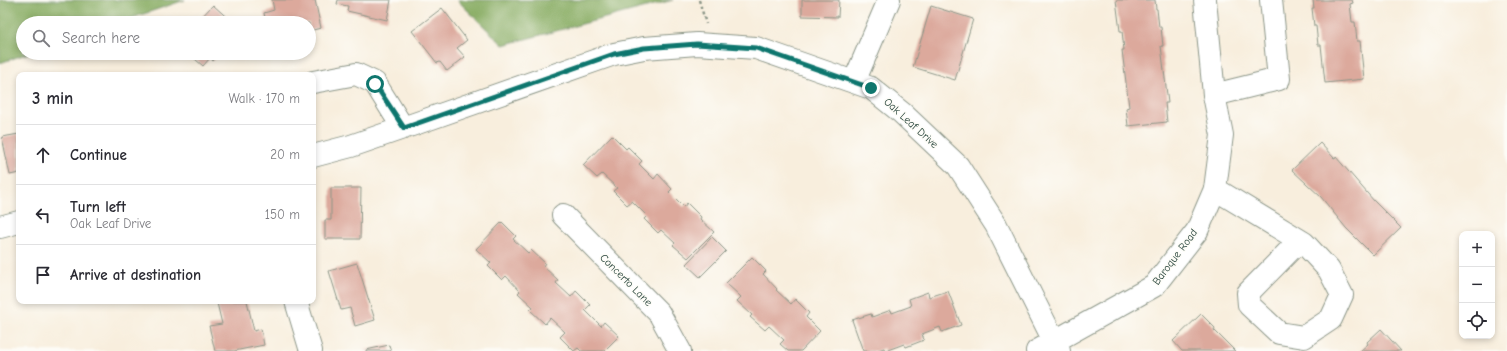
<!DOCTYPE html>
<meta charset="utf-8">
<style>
body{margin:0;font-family:"Comic Neue",sans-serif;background:#f7f7f7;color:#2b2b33}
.controls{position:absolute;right:12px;bottom:12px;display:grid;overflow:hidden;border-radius:8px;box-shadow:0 2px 6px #0003}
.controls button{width:36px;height:36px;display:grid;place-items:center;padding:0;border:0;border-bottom:1px solid #e1e1e2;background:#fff;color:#2b2b33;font:20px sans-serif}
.stop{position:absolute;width:12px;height:12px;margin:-9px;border:3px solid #0f766e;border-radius:50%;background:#fff}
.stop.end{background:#0f766e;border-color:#fff;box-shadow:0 1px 4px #0008}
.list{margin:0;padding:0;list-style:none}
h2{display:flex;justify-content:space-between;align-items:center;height:52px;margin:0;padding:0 16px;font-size:17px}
h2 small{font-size:13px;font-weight:400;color:#7c7c81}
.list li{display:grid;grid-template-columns:26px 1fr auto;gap:12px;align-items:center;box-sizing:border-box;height:60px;padding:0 16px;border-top:1px solid #e1e1e2}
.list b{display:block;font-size:15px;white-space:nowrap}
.list p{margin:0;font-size:13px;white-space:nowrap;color:#7c7c81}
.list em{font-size:13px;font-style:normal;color:#7c7c81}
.icon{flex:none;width:22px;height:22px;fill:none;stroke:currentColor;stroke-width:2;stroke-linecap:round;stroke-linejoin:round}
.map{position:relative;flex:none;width:1507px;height:351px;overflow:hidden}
.search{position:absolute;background:#fff;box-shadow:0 2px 6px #0003;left:16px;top:16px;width:300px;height:44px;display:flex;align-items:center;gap:10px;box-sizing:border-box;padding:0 14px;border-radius:22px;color:#7c7c81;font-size:15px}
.panel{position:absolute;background:#fff;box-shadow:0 2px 6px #0003;left:16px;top:72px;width:300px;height:232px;border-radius:8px}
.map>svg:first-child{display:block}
</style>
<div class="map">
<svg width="1507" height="351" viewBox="0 0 1507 351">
<rect width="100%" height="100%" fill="#fdfcf7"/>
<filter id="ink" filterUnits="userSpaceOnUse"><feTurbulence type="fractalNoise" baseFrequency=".025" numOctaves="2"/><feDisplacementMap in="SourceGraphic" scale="8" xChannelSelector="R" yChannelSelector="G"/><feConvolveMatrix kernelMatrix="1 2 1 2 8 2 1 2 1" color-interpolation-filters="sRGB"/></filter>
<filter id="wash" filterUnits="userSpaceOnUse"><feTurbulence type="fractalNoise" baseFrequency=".012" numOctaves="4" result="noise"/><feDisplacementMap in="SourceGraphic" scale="16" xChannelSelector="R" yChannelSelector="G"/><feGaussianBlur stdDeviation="0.9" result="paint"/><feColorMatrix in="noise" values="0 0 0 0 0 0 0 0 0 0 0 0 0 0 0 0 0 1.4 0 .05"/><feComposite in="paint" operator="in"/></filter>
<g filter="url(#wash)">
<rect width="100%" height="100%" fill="#f8eedd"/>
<!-- forest -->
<path fill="#87ac62" stroke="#53744b" d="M0 0H185L117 23H23V53H29L0 63Z
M457 0H673L503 45Z"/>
<g id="blocks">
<!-- building -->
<path fill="#dca99c" d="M272 0H315L321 28 309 31V23H266L264 13 274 10Z
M338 0H391L387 20 347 11 348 6 337 4Z
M802 0H839L838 17 802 16Z
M1116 0H1155L1156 9H1157L1159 27H1161L1163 46H1161L1168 103H1165L1167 122 1128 126 1126 108 1129 107 1122 50H1124L1122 31H1120Z
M1313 0H1352L1353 3 1350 4 1352 22H1355L1357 41H1360L1364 79 1325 83 1321 45H1318L1316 26H1314L1312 8H1314Z
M213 5 233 23H196Z
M931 6 973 19 955 80 913 67Z
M442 8 467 40 457 48 465 57 447 71 440 62 437 63 412 31Z
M188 53H221L213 61 210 58 203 66Z
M19 134V173L10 175 2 137Z
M612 135 626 149 628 147 642 161 639 164 654 179 658 174 672 189 669 192 684 207 687 203 701 217 700 219 714 232 688 258 673 245 675 243 661 230 658 233 644 219 647 216 632 201 627 205 613 191 617 188 602 174 597 178 583 165Z
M1320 143 1334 158 1336 157 1374 201 1401 228 1373 255 1346 228 1321 197 1292 170Z
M331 188H361L360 239H325V220H331Z
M502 222 516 236 513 239 528 253 531 250 545 263 543 266 558 280 556 283 571 297 576 291 590 305 585 310 601 326 604 322 619 336 604 351H581L578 348 574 351 560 337 565 332 550 318 545 324 530 310 533 307 518 293 520 291 506 276 502 280 488 266 491 263 476 249Z
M712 237 726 251 700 277 686 264Z
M752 257 766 271 763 274 777 289 776 290 791 304 795 299 809 313 806 317 820 331 801 351H788L780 344 784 340 769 326 765 330 750 317 752 315 737 301 741 297 726 283Z
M357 263 375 320 355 326 350 308 341 310 329 271Z
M948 291 961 325 942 332 940 327 922 334 924 340 906 347 904 344 885 351 884 348 876 351H863L852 320 871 314 872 317 891 310 892 313 911 306 909 299 928 292 929 297Z
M228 301H247L254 331 261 329 264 345 234 351H215L209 326 222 324 217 303Z
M1201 314 1215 328 1214 330 1235 351H1182L1173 341Z
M1381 329 1401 351H1360L1368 344 1367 342Z
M389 345 391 351H366V350Z"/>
</g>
</g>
<g filter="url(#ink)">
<use href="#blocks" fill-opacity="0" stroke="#8c9688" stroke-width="1"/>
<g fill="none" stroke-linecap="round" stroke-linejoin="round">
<defs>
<path id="minor" d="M313 82 356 74 375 83 403 128
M854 82 889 0
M1214 95 1279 79 1271 0
M313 156 351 146 403 128 614 54 644 48 697 44 756 48 871 88 902 113 958 166 996 225 1059 351
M1215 189 1304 243 1329 270 1342 295 1331 319 1304 337 1279 333 1249 305 1248 293 1299 241
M563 215 659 313 680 351
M0 227 19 222
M296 301 311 351
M1037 351 1154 286 1197 231 1215 189 1222 135 1214 95 1205 0"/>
</defs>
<!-- minor casing -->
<use href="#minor" stroke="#8c9688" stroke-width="24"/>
<!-- path -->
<path stroke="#8c9688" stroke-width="2.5" stroke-dasharray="3 3" stroke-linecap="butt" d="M699 0 706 24"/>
<!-- minor -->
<use href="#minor" stroke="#fff" stroke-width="22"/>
</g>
</g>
<g fill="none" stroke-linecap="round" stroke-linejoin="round" filter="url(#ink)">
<!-- route -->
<path stroke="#0f766e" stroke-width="5" d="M375 84 404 128 614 54 644 48 697 44 756 48 871 88"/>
</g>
<g text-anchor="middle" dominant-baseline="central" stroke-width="3" stroke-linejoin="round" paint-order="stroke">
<!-- street labels -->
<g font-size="11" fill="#1f3d34" stroke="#fdfcf7">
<text transform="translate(911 123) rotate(42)">Oak Leaf Drive</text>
<text transform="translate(1175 257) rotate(-53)">Baroque Road</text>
<text transform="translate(626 280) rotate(45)">Concerto Lane</text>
</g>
</g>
</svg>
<div class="controls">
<button>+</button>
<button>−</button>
<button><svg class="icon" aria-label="locate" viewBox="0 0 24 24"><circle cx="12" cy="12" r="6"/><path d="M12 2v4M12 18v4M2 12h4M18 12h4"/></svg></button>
</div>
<div class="stop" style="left:375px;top:84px"></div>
<div class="stop end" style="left:871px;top:88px"></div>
<div class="search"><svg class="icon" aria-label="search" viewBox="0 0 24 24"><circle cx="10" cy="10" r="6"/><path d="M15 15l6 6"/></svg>Search here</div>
<section class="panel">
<h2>3 min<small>Walk · 170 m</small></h2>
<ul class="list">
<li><svg class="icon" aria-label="ahead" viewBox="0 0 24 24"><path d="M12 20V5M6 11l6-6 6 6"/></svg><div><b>Continue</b></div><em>20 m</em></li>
<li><svg class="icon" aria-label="left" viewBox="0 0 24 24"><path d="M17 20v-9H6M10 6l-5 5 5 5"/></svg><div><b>Turn left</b><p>Oak Leaf Drive</p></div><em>150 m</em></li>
<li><svg class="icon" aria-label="arrive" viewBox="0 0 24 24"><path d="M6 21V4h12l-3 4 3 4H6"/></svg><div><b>Arrive at destination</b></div></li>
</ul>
</section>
</div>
